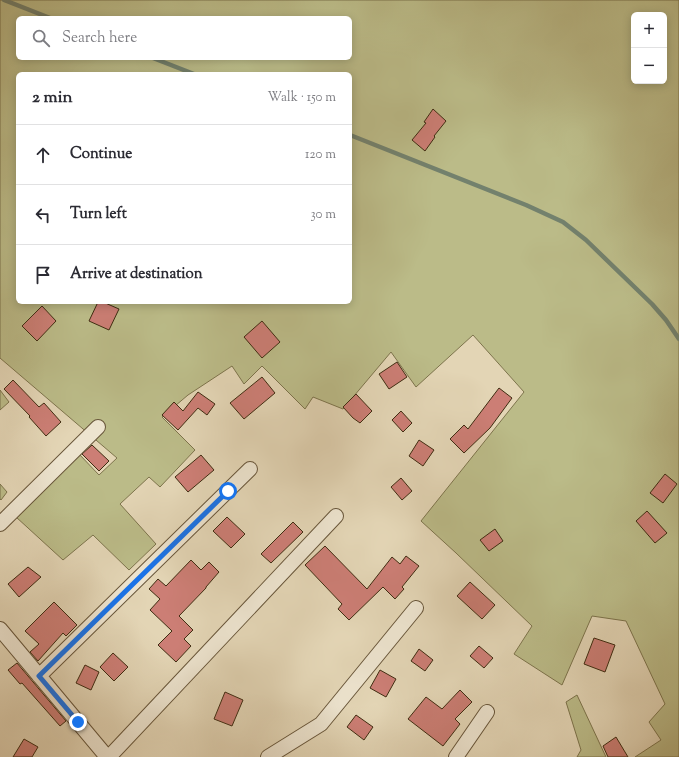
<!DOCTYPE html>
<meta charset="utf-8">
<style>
body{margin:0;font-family:"Sorts Mill Goudy",serif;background:#f7f7f7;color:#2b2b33}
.controls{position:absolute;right:12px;top:12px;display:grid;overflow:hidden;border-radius:6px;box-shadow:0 2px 10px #0003}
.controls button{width:36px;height:36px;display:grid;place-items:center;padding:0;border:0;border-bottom:1px solid #e1e1e2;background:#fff;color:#2b2b33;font:20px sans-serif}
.stop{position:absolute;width:12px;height:12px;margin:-9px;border:3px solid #1a73e8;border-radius:50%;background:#fff}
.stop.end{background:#1a73e8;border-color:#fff;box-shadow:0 1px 4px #0008}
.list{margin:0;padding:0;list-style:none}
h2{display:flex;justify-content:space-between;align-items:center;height:52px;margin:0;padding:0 16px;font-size:17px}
h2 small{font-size:13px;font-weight:400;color:#7c7c81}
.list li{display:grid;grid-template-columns:26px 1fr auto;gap:12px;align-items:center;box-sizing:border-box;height:60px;padding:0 16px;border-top:1px solid #e1e1e2}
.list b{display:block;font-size:15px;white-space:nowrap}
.list em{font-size:13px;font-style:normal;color:#7c7c81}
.icon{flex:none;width:22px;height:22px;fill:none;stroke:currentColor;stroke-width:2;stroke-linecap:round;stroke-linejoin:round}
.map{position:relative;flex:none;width:679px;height:757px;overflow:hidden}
.search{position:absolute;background:#fff;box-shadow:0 2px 10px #0003;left:16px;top:16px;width:336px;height:44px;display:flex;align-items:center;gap:10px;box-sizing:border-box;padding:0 14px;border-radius:6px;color:#7c7c81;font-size:15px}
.panel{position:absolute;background:#fff;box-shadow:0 2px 10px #0003;left:16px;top:72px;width:336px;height:232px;border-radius:6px}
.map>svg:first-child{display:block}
</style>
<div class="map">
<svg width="679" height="757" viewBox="0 0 679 757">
<rect width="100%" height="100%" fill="#e3d5b5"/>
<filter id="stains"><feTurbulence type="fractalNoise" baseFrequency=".005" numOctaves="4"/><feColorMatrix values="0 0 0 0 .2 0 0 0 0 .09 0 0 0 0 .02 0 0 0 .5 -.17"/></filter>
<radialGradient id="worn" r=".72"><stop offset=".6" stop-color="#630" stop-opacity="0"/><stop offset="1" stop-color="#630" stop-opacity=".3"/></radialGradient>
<!-- green -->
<path fill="#bb8" stroke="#7d744c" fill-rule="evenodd" d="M0 0H679V757H635L661 740 649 722 665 704 626 621 592 616 562 685 514 654 532 626 456 553 421 521 524 392 473 335 416 387 391 352 343 409 313 397 305 409 262 366 244 384 232 366 188 395 162 417 195 450 160 487 149 477 120 504 156 544 129 570 93 535 63 560 16 517 79 454 99 475 117 458 0 358ZM634 15H664V81H634ZM18 18H350V58H18ZM18 74H350V302H18Z
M0 390 9 402 0 410Z
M0 484 7 492 1 500 0 499Z
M577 695 606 757H577L581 750 566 702Z"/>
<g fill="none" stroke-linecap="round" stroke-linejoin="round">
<!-- stream -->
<path stroke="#73816d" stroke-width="4.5" d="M4 0 50 18
M153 58 194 74
M350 135 526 205 563 222 586 240 652 304 666 320 679 339"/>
</g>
<!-- building -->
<path fill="#cc7e75" stroke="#3f2c11" d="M433 109 446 121 434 136 435 137 425 151 412 140 426 123 424 122Z
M98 302H103L119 309 109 330 89 321Z
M42 306 56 321 37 341 22 326Z
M262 321 280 342 262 358 244 337Z
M397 362 407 377 389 389 379 374Z
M262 377 275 393 244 419 230 403Z
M13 380 39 407 44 403 61 422 46 436 29 417 30 416 4 389Z
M499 388 512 398 490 428 464 453 450 439 464 425 468 429Z
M198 392 215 404 207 415 198 408 178 430 162 415 174 402 183 411Z
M356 394 372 411 360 423 353 418 343 407Z
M401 411 412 423 403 432 392 420Z
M419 440 434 450 423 466 409 456Z
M92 445 109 461 99 471 82 454Z
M201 455 214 470 188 492 175 477Z
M665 474 677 484 663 503 650 493Z
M401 478 412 491 402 500 391 487Z
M647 511 667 533 655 543 636 521Z
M227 517 245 534 231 548 213 531Z
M293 522 303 532 271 563 261 554Z
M495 529 503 541 489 551 480 540Z
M325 546 367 589 392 557 400 564 406 556 419 566 402 587 404 589 395 599 383 587 349 620 338 609 342 604 305 565Z
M191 560 201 570 209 562 219 572 206 587V588L179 616 193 630 184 639 191 646 176 662 158 645 172 631 150 610 160 599 149 589 158 579 166 586Z
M28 567 41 577 19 597 8 584Z
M470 582 495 605 482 619 457 596Z
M54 602 77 625 66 636 63 633 38 661 30 652 39 644 25 631Z
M594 638 615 645 605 672 584 664Z
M479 646 493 658 484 668 470 656Z
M419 649 433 660 425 671 411 661Z
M113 653 128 667 114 681 100 667Z
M17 663 66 721 60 726 22 683 20 684 8 670Z
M85 665 99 672 91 690 76 683Z
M380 670 396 679 386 697 370 688Z
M460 690 472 702 455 719 460 724 443 746 408 719 426 697 442 709Z
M225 692 243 700 232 726 214 719Z
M356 715 373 727 364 740 347 727Z
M616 737 628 757H608L603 746Z
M24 739 38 747 32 757H13Z"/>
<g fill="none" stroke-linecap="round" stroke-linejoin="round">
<defs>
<path id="minor" d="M0 524 98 427
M0 629 107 757
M39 676 250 469
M109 757 336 516
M268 757 321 724 416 608
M456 757 487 712"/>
</defs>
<!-- minor casing -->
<use href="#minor" stroke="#68563a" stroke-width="16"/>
<!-- minor -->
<use href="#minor" stroke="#ede4cf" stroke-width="14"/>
</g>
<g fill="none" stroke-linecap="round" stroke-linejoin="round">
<!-- route -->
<path stroke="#1a73e8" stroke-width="5" d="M78 722 39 676 228 491"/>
</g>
<rect width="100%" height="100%" filter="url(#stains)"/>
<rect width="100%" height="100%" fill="url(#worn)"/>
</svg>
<div class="controls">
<button>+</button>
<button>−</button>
</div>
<div class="stop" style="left:228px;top:491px"></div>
<div class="stop end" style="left:78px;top:722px"></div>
<div class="search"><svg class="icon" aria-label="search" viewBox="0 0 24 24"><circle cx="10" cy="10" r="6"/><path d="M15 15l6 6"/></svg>Search here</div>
<section class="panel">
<h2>2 min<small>Walk · 150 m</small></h2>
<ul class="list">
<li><svg class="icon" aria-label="ahead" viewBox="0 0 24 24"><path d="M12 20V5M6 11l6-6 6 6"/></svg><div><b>Continue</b></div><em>120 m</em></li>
<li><svg class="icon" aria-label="left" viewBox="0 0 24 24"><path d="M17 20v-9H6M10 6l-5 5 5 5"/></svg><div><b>Turn left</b></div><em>30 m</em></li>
<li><svg class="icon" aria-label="arrive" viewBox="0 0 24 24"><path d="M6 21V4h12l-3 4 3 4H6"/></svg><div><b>Arrive at destination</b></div></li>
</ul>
</section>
</div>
